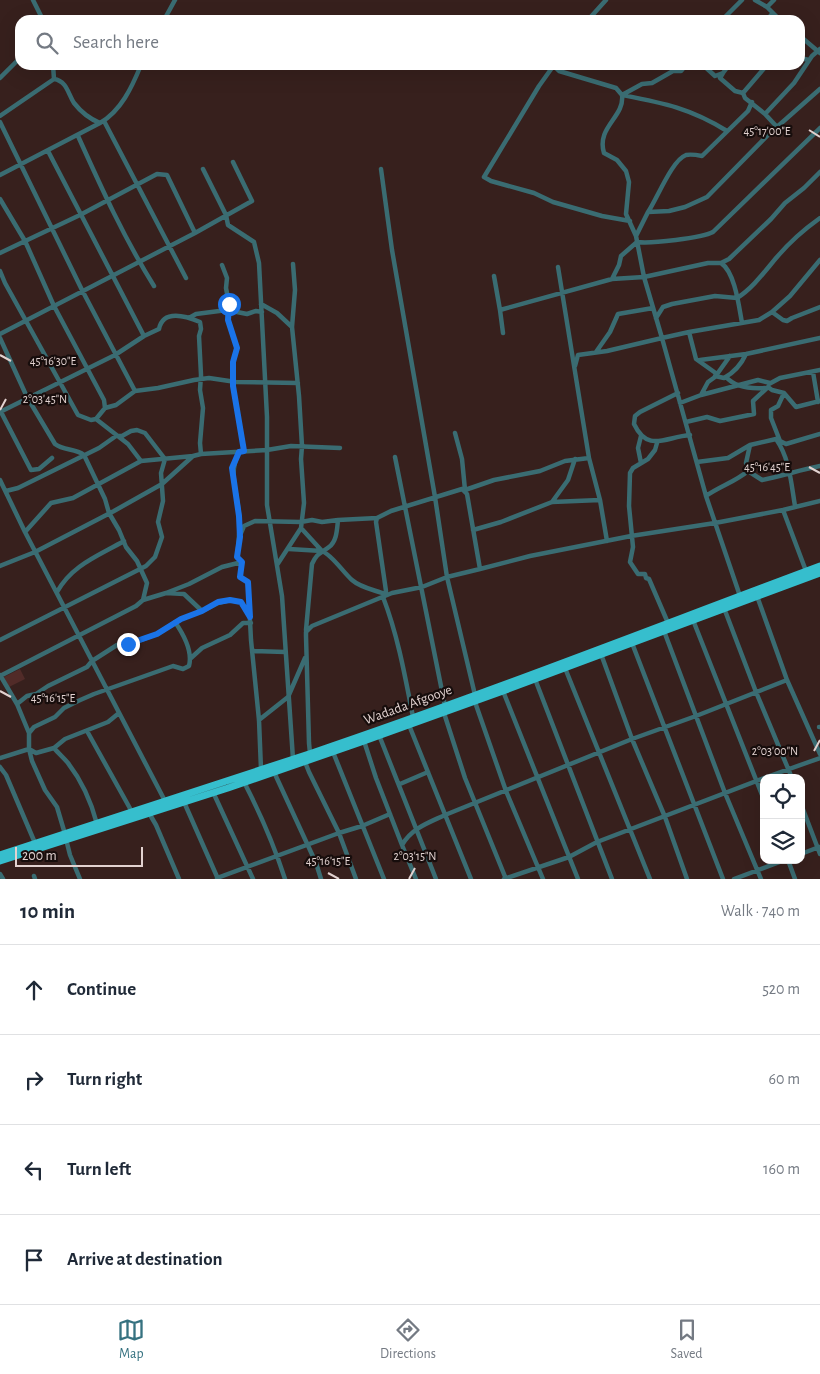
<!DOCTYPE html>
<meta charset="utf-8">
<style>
body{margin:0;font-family:"Alegreya Sans",sans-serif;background:#f2f2f3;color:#1f2937}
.controls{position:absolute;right:15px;bottom:15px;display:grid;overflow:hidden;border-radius:10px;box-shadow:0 5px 20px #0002}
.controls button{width:45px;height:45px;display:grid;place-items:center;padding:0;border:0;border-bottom:1px solid #e0e1e3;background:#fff;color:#1f2937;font:25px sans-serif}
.scale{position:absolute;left:15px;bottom:12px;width:128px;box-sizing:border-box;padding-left:5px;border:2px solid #e2d2d0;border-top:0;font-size:14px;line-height:18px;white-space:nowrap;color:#e2d2d0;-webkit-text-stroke:4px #170d0c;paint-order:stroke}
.stop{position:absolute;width:15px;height:15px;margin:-11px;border:4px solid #1a73e8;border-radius:50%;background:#fff}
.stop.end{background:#1a73e8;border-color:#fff;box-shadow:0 1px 5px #0008}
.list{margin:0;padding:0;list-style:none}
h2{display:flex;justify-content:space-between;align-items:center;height:65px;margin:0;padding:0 20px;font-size:21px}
h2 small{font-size:16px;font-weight:400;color:#747a83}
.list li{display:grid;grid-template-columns:32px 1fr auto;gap:15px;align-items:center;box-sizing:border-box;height:90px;padding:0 20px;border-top:1px solid #e0e1e3}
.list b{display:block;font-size:19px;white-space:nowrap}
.list em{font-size:16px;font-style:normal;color:#747a83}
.icon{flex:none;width:28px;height:28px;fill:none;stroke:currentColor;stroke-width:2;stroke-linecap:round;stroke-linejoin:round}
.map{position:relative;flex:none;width:820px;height:879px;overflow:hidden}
.search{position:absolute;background:#fff;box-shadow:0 5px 20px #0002;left:15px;right:15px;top:15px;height:55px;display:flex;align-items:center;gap:12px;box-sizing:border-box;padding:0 18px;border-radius:15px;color:#747a83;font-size:19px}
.sheet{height:425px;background:#fff}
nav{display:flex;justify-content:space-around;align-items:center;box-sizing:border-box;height:70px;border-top:1px solid #e0e1e3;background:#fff;font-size:14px;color:#747a83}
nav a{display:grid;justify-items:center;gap:2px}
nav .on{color:#367280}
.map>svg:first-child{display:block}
</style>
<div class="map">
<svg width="820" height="879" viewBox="0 0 820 879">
<rect width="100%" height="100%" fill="#37201d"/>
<!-- green -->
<path fill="#512b28" d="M20 669 25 679 9 687 4 677Z"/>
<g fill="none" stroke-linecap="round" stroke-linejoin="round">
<!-- minor -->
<path stroke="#3a6c72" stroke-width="4.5" d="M33 0 43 20
M755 0 767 7 780 20
M767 7 774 0
M164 20 175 0
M588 20 606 0
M722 20 742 0
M767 20 772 14
M800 36 820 53
M800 58 809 60
M53 65 54 79
M554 65 539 86 484 177 491 181 534 193 553 202 602 216 630 221
M686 65 681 71H673L652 83 642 84 622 95C663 103 690 108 727 131
M703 65 715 76 723 73 720 78 735 91 743 93 745 98 765 114
M554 66 559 71 616 88 622 95C625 117 596 127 604 153L617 160 626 171 629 182 626 214 636 236
M723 73 729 65
M0 78 20 58
M743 93 767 65
M0 116 54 79C67 81 68 94 74 103 81 112 90 119 100 123 121 111 132 87 141 65
M104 121 186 278
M0 122 82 290 135 391
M777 127 765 114 794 83 812 56 820 49
M78 136C101 187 124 238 154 286
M48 151 144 336
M203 169 226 215 228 225 254 242 259 263 267 417V505L282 596 293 759
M381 169 392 250 435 497 447 577 475 695
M0 175 100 123
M0 199 25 241 54 306 104 400 105 408 96 419
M648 212C657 199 672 160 686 155 691 154 697 155 702 156L748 111 752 102
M0 253 80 215 157 174 167 175 195 233
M721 263C735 272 739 307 742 323
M222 265 227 278 226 288 229 304 228 320 237 348 233 362V386L244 451
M558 267 589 458 600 500 607 541
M0 271 5 283 78 415 91 420 96 419 128 444 141 461 193 456
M494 276 500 310 612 279 644 277 708 263H721L729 259 771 219 785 203 804 188 820 172
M612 279 619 265 621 256 637 242C650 244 702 238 713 232L820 128
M261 304 277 313 292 327
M500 310 503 333
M772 312 783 320 787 321 792 318 820 307
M189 318 196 314 227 310 247 314 256 311 262 312
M656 318 663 307 672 304 715 296 737 298C753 288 765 271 777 257 788 244 806 228 820 218
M689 332 696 359 717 374
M0 334 195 233 252 201 233 162
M0 338 27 397 55 444C64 451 75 448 84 455L105 499 109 513 119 530 126 547 137 561 147 583 143 600 136 606 0 676
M596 352 610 332 618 314 653 308
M700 360 746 354 820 338
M575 366 578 355 607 351 662 338 644 277 636 236 648 212 669 211 685 207 707 197 769 134 820 89
M813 372 818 402
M715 376 724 378C735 372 741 365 746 354
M726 377C735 387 751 389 765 388
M769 384 780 378 820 370
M678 393 640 412 635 416 634 424C648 453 665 437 690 435
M701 395 758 380 770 383
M680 403 701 395 708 382 715 377 730 356
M105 408 116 405 135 391 158 388 194 380 209 378 236 382 298 383
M0 410 31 470 39 469 52 458
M0 412 115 355 144 336 159 329C163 309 186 316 200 322L201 329 199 336 201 375 200 390 203 408 200 443 201 454
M686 422 707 417 720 421 754 414 753 401 768 387 772 390 784 393 796 407 820 401
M455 433 462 459 465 490 494 480 540 471 565 461 589 458
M641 436 638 448 641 463
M776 439C790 459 791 483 795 506
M780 441 786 444 820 434
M657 443 655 450 648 459 633 468 630 473 629 506 633 547 630 562 638 574H645L646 578 649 579 668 623
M239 452C228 474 237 490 239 514 240 529 239 542 237 557L242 562 240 577 248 582 251 640 259 720 261 769
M395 457 445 706
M697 462 728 458 750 445
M748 471 762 480C782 476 800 470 820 466
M0 480 25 532 165 801
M706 496C720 486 735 482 748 471L746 463 750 445 776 439 780 441 771 418V410L778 406 784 393
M552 502 568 480 575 459
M783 510 806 571
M301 528 322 551
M473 530 501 522 552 502 600 500
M25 532 51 503 73 498 141 461
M241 533 244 526 255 521 301 522 312 520 322 522 338 520
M289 549 322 551C332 555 343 572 352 580 361 588 375 590 385 594
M277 565 301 528 304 503 301 459 302 446 299 396 292 327 295 290 293 264
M0 566 35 552 114 511 162 484 193 456 201 454 267 450 291 446 340 448
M57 592C72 565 98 556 124 541
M166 593 189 584 222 567 242 562
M740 596 706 496 662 338 689 332 759 320 772 312 790 296 820 260
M757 596 787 680 820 754
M143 600 166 593 184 594 202 611
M724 608 756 692 792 778
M693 620 764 800
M306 630 312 564C317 553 320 554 329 547 337 541 337 529 338 520L377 518
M664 631 725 793 761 879
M0 640 146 566 155 557 162 537 158 522 163 501 161 473 165 459 145 433 137 430 131 431 122 436H116L99 448 18 488 6 491
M632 643 723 879
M252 651 285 652
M601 654 632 739 665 817 687 879
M191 658 202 648 230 635 243 623H251
M565 668 650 879
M0 675 17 704
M535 679 612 879
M503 691 578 879
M475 702 506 791 543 879
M444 713 465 778 506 879
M413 717C405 676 398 636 383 597L386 591 376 522 377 518 391 511 462 489 467 494 480 569
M259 720 288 697 305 658
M409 725 471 879
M819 727H820
M87 731 132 812
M29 733 34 727 55 717 64 708 78 701 94 694 173 666 183 669 189 666C193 651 184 635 175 622
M379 735 436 879
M364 741 376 778 402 845
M54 748C58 753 63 757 68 763 82 781 91 801 97 824
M333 752 384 879
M310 753 309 743 306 636V632L312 626 392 593 422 587 447 577 480 569 530 556 631 536 715 523 783 510 820 501
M0 758 29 749 36 753 54 748 65 739 108 722 119 713
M305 762 309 772 339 833 356 879
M0 767 6 775 35 843
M274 772 316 863 321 879
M764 778 820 758
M244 782C260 813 274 845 285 879
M400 784 428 772
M213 792 253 879
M184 802 218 879
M801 804 820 854
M149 813 156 825 179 879
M65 834 57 807 45 790 32 761 29 749V733L17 704 27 696 36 694 48 686 87 667 92 661 117 645H128L157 634 181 619 202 611 218 603 230 600 241 602 250 617
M66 839 70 855 80 879
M801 854 819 847
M788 860 795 879
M0 874 3 879
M34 876 35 879
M217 878 339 833 362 826 390 814
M416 879 402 845C412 828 428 823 445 815L632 739 696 716 787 680
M504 879 569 857 597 842 764 778
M734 879 785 860"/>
<!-- trunk -->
<path stroke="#36becd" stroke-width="7" d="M0 855C104 820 208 788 312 753 483 695 651 629 820 566
M0 861 228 788 364 741 503 691 820 573"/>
</g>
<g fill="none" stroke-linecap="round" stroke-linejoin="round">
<!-- route -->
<path stroke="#1a73e8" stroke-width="6" d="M128 644 157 634 181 619 202 611 218 602 230 600 241 602 250 617 248 582 240 577 242 562 237 557 240 537 239 516 232 468 239 452 244 451 233 386V362L237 348 228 320 229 304"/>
</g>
<!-- ticks -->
<path fill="none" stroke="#e2d2d0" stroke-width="2" d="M809 130 820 137M0 355 11 361M0 410 6 399M809 467 820 473M0 691 11 697M814 751 820 740M328 873 339 879M409 879 415 868"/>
<g text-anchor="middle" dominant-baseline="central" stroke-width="4.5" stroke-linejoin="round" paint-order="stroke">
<!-- street labels -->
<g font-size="14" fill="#e2d2d0" stroke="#170d0c">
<text transform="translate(408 705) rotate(-20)">Wadada Afgooye</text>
</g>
</g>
<g font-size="12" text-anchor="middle" fill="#e2d2d0" stroke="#170d0c" stroke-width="4.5" stroke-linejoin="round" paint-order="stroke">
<text x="767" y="135">45°17'00"E</text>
<text x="53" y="365">45°16'30"E</text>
<text x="45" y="403">2°03'45"N</text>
<text x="767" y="471">45°16'45"E</text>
<text x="53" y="702">45°16'15"E</text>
<text x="775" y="755">2°03'00"N</text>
<text x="415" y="860">2°03'15"N</text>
<text x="328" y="865">45°16'15"E</text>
</g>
</svg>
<div class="controls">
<button><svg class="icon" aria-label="locate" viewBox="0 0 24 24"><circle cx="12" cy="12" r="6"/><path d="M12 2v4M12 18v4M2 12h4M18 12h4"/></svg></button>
<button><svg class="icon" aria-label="layers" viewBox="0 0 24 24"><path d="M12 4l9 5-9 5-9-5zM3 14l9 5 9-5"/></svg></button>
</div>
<div class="scale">200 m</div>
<div class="stop" style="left:229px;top:304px"></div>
<div class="stop end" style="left:128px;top:644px"></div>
<div class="search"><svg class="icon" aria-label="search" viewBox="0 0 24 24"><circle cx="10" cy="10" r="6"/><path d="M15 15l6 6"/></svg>Search here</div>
</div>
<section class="sheet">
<h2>10 min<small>Walk · 740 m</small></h2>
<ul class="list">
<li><svg class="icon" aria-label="ahead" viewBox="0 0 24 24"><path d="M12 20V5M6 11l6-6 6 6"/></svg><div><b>Continue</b></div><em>520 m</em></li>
<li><svg class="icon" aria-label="right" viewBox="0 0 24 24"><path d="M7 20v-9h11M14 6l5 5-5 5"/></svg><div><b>Turn right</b></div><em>60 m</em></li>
<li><svg class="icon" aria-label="left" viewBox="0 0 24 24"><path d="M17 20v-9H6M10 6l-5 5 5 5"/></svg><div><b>Turn left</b></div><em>160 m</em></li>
<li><svg class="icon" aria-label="arrive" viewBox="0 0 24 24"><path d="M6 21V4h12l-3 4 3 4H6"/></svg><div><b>Arrive at destination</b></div></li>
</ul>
</section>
<nav>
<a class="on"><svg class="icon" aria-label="map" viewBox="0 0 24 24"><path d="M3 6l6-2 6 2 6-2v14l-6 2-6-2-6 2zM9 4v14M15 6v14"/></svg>Map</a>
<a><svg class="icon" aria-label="directions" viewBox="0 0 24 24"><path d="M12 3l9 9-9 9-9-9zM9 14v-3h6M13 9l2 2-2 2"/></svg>Directions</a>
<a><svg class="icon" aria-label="saved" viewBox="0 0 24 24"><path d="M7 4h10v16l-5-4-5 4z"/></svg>Saved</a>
</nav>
